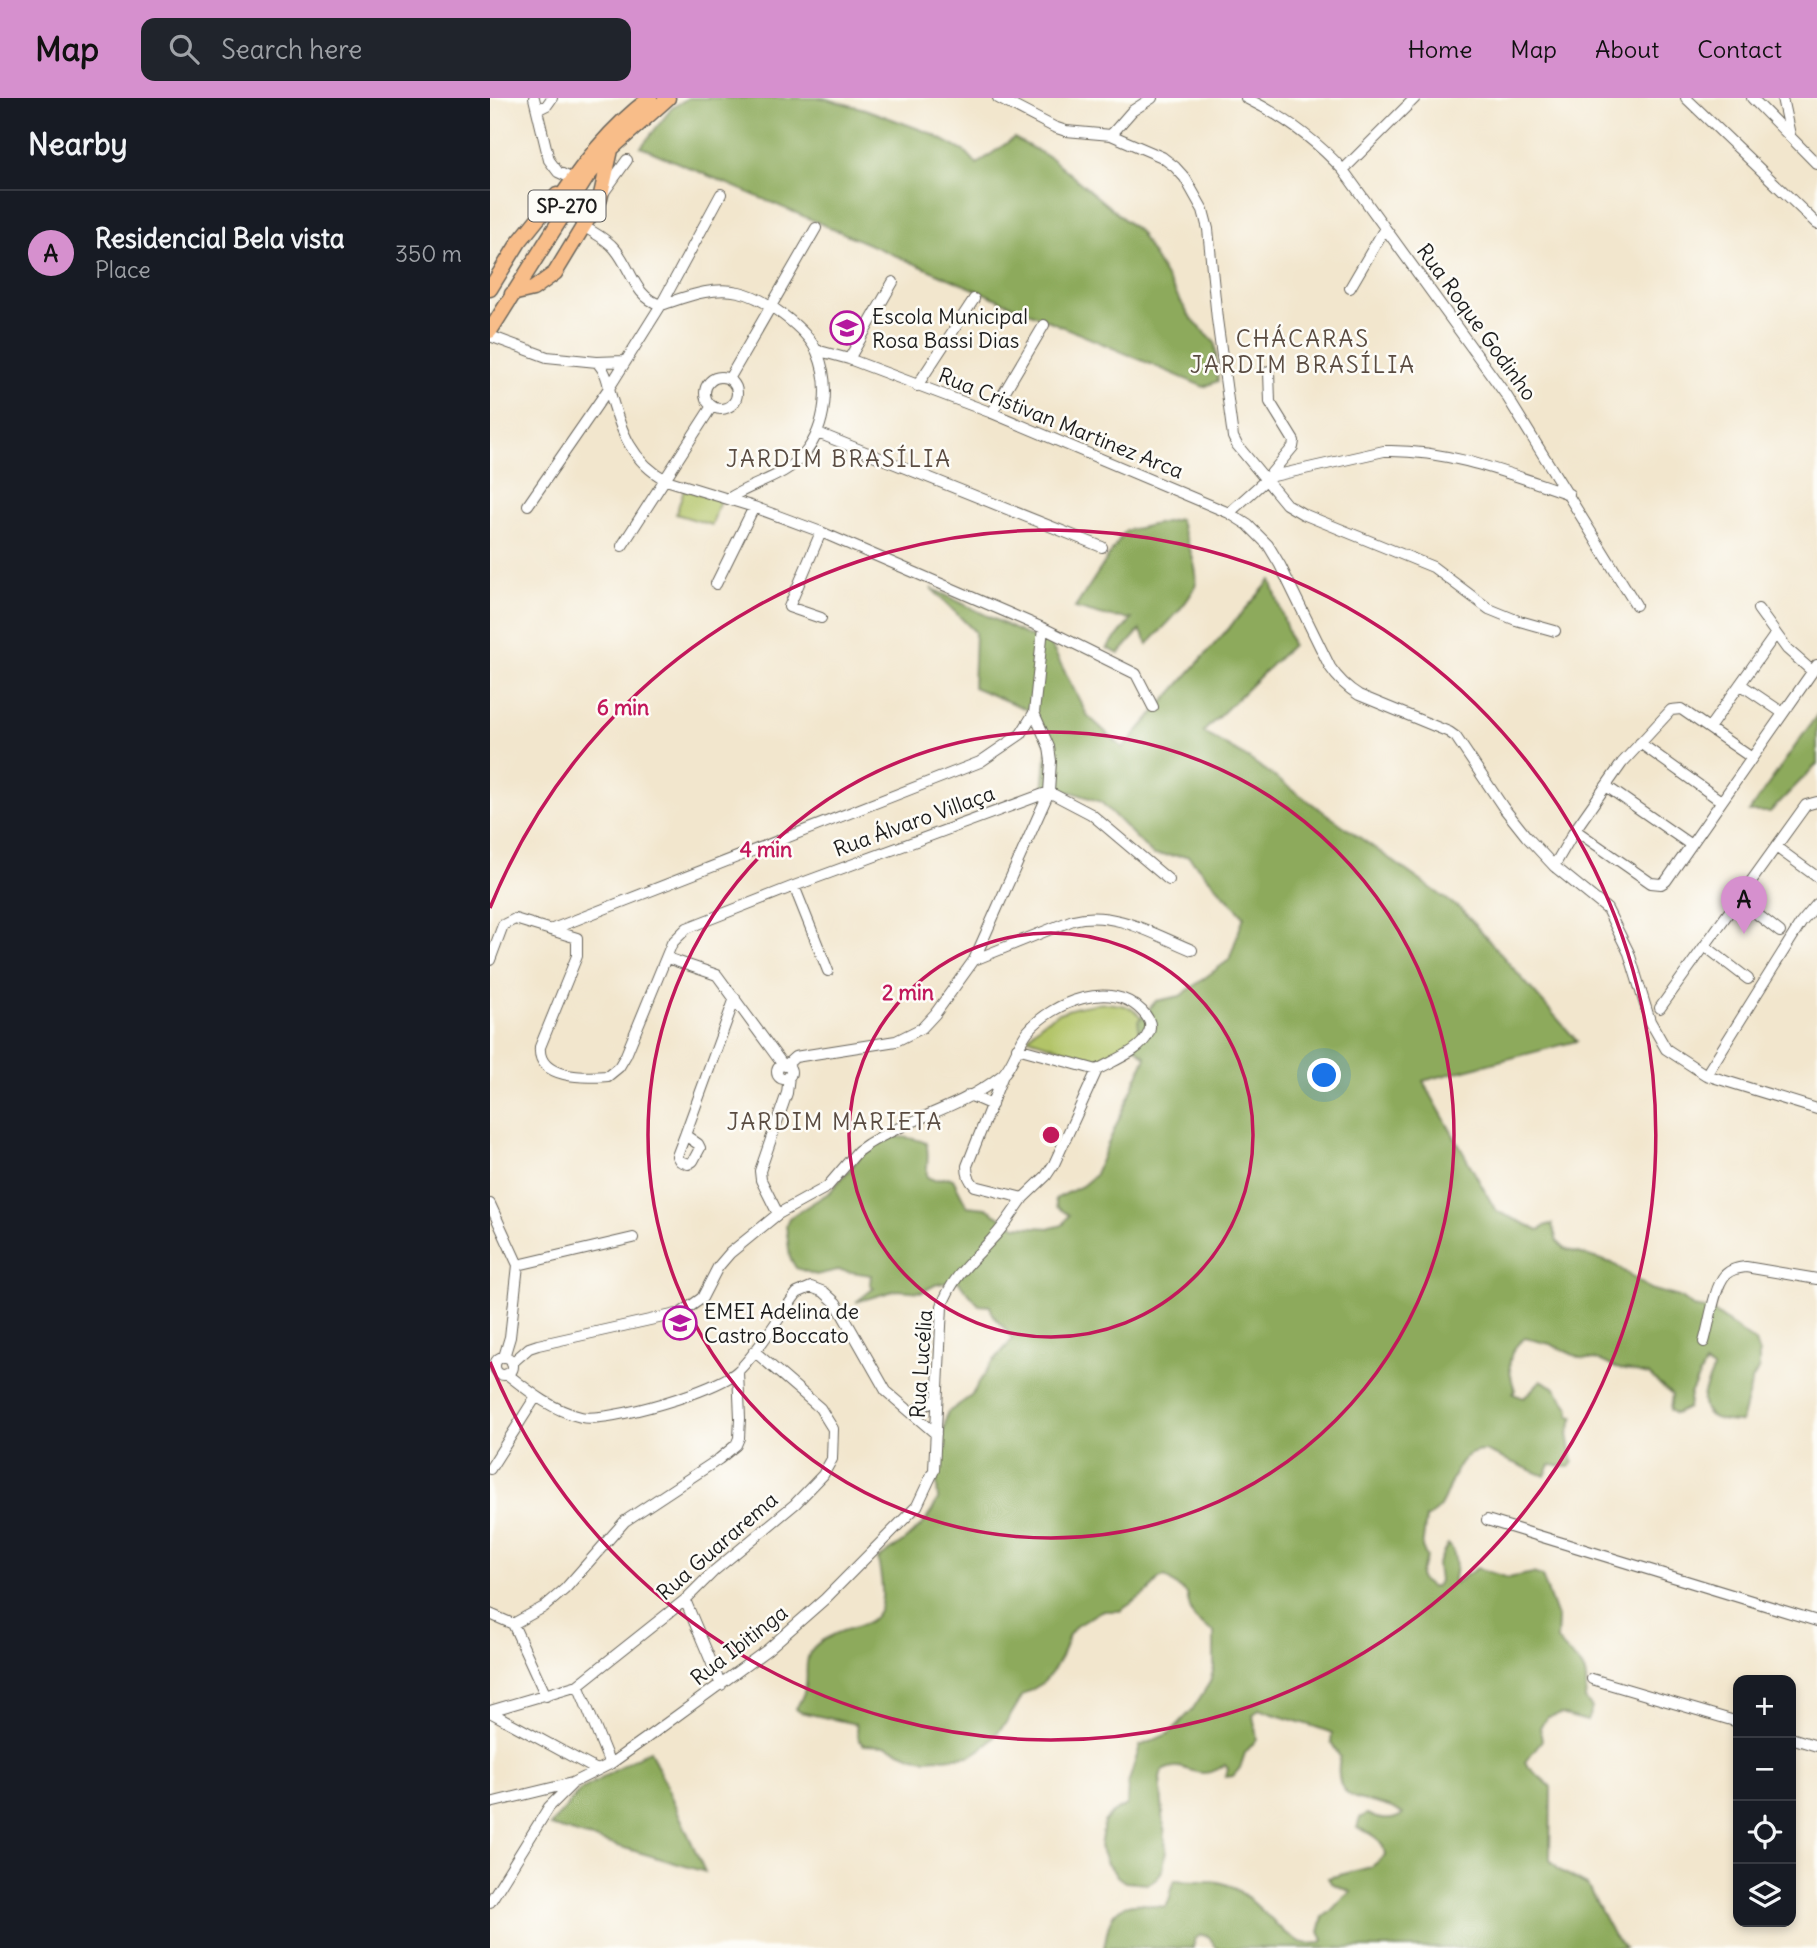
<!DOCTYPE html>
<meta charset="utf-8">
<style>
body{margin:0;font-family:Delius,sans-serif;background:#20242c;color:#f1f3f6}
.controls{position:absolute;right:21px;bottom:21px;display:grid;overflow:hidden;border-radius:14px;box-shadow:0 4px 10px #0003}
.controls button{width:63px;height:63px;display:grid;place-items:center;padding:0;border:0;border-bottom:2px solid #363941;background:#171b24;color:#f1f3f6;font:35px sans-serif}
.you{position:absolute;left:835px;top:978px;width:24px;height:24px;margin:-18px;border:5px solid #fff;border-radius:50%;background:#1a73e8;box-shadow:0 0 0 10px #1a73e833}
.badge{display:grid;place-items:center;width:46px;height:46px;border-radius:50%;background:#d690ce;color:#111;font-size:23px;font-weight:700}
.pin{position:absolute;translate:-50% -58px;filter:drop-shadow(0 2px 4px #0008)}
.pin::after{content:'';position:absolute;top:37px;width:24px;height:21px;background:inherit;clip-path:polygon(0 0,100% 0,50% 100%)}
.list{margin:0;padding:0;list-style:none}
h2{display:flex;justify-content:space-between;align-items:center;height:91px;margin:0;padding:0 28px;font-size:30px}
h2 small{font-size:23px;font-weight:400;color:#9ea1a6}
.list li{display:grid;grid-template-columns:46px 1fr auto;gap:21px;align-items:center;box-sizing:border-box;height:126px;padding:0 28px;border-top:2px solid #363941}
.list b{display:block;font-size:26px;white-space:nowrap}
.list p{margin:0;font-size:23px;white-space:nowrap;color:#9ea1a6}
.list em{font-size:23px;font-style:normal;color:#9ea1a6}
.icon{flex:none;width:38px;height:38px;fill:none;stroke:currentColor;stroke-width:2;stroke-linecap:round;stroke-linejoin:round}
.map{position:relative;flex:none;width:1327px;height:1850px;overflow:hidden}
header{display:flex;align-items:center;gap:42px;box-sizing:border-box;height:98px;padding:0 35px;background:#d690ce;color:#111}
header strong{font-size:33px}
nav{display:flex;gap:38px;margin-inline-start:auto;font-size:24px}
.search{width:490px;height:63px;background:#20242c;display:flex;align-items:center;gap:18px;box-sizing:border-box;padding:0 24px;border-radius:14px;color:#9ea1a6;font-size:26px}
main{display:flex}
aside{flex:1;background:#171b24}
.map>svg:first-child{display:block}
</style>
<header>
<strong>Map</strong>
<div class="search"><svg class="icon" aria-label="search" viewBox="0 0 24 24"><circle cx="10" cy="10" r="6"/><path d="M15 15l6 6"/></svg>Search here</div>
<nav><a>Home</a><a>Map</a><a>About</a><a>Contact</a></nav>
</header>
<main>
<aside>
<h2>Nearby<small></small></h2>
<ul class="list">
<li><span class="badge">A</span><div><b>Residencial Bela vista</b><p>Place</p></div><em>350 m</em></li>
</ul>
</aside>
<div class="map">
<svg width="1327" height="1850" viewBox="0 0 1327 1850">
<rect width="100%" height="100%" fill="#fdfcf7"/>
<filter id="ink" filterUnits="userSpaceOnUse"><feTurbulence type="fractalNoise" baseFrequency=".0143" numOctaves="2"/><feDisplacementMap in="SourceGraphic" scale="14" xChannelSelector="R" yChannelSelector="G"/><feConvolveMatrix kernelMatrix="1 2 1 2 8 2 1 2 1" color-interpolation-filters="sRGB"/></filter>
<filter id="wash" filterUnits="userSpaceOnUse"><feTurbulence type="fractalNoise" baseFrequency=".00686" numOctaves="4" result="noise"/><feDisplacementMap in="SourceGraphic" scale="28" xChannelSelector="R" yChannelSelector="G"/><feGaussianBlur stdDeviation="1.57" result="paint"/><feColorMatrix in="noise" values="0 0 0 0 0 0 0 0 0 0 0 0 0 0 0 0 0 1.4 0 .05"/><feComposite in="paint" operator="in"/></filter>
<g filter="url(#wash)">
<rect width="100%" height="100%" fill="#f2e6cd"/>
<!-- green -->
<path fill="#b2c467" stroke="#677042" stroke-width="2" d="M194 391 230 402 222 427 186 416Z
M616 905C623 906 632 906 638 909 657 917 659 937 642 948 632 954 621 958 611 963L538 940C555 914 587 907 616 905Z"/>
<!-- forest -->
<path fill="#8daa5c" stroke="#54633c" stroke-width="2" d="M198 0H333L375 11 440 35 477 55 487 66 524 40 561 60 649 134 700 219 725 245 728 283 714 289 151 49 182 10Z
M689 421C694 436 709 470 706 485 703 501 670 533 658 546L650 532 629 556 617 550 642 521 614 518 585 510 635 433Z
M781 482 802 547 713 634 758 660 973 813 1087 943 933 983 1006 1113 1049 1132 1057 1127 1062 1126 1067 1143 1075 1151 1122 1165 1160 1191 1189 1199 1203 1209 1221 1212 1265 1244 1269 1256V1270L1262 1283 1251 1324C1235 1324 1210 1322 1213 1299 1214 1290 1221 1280 1223 1271L1215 1266 1200 1296 1198 1310 1185 1316 1180 1312 1182 1297 1159 1277 1126 1270 1109 1262 1090 1260 1060 1246 1035 1240C1015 1253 1018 1272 1025 1292L1023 1296 1034 1300 1051 1282 1064 1289 1080 1311V1318L1084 1319 1078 1336 1083 1364 1079 1369 1060 1367 1055 1378 995 1353C963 1352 963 1390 949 1410 947 1415 940 1418 936 1420L932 1450 937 1459 930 1476V1481L942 1490 946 1488 949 1483 947 1467 958 1446C967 1454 967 1472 963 1483L965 1485 987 1470 1018 1480 1043 1475 1052 1478 1068 1522 1067 1542C1086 1568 1101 1563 1095 1601L1102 1610 1097 1623 1071 1616 1058 1619 1050 1629 1052 1642 1035 1664C1042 1675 1052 1679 1061 1689L1060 1762 1069 1772 1097 1787 1124 1838 1135 1850H727L718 1838 711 1837 705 1841 703 1850H614C619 1824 620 1803 654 1806 663 1807 666 1810 676 1808 682 1800 680 1791 685 1782 702 1784 725 1780 740 1788 767 1801 790 1838 814 1845 819 1846 825 1845 830 1845L833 1842 829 1834 833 1819C844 1813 849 1801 861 1794L841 1785 838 1780 881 1769 895 1758C894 1741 882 1735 867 1730L870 1720 877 1716C888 1722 903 1724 913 1716 885 1696 840 1714 850 1659L841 1644 842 1635C818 1625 794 1621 769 1611L763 1617 767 1641 755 1655 750 1670 743 1678 735 1679 738 1671 735 1667C703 1688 698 1659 672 1673L670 1680 676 1752 673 1771 667 1781 658 1786 635 1784 628 1779 617 1766 610 1749 614 1724 622 1715 637 1707 638 1686 650 1648 680 1635 702 1612 720 1584 724 1569V1534C703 1522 701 1520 697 1496L675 1479 669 1481 659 1493 630 1513H611L586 1528 579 1537 571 1559 562 1574 553 1585 533 1597 518 1622 498 1646 480 1658 436 1661 424 1659 397 1648 374 1647 369 1642 366 1626 310 1614 306 1611C310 1603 315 1595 316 1586 318 1575 314 1565 320 1554 325 1546 332 1542 341 1538 352 1531 364 1531 376 1525 400 1514 391 1481 388 1461L413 1444 432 1427 442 1413 448 1401 446 1375 457 1315 481 1298 500 1267 522 1242C517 1227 504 1225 500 1208L489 1207 467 1182 445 1187 432 1194 407 1192 366 1204 384 1190 380 1186 381 1177 348 1172 326 1177 306 1170 300 1160 296 1127 299 1120 340 1094 384 1043C400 1037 421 1038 436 1045 440 1056 436 1067 437 1079L444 1082 458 1079 463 1081 477 1108 496 1110 526 1128 561 1130 573 1127 579 1117 567 1109 565 1101 592 1088 604 1078 656 959 643 947 650 936 648 923 666 903 690 898 739 862 754 818 698 758 663 757 611 704 582 694 553 693 557 649 543 614 483 589 485 534 441 490 538 538 560 545 597 617 633 650Z
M1327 617V666L1280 714H1259Z
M160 1652 215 1774 60 1728 91 1692Z"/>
</g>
<g filter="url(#ink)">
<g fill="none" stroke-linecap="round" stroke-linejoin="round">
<defs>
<path id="minor" d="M44 0 59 62 68 74 83 81
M508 0 564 29 576 33 621 37 672 59 685 69 695 80 713 112 718 131 727 221 743 339 747 347 796 406 813 416 943 469 999 511 1026 522 1065 533
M756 0C793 18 825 41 853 72L1016 297 1146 507
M1196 0 1327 126
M1262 0 1327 66
M1292 0 1300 37
M47 12 57 7 62 0
M621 37 642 13 662 0
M853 72 925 0
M114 94 137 62
M93 128C104 135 117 141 125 151 142 171 144 199 171 207
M860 190 895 130
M171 207C196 199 222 188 249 194 274 199 317 231 327 254 341 286 336 329 315 355 295 380 263 384 238 401
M0 238 57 259 107 264C118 277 117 282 121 298 131 333 142 364 176 382L264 409 331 434 553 530 646 576 663 609
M326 252 359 261 502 315 739 415 758 427 778 447 790 467 840 569C848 581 856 589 869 597L959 634 966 639 1013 709 1036 738 1064 768 1117 811 1139 855 1160 923 1176 951 1216 977 1327 1011
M359 261 403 184
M107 264 134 263
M215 295a16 16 0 1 1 32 0a16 16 0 1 1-32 0Z
M239 281 326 130
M427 288 484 201
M502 315 554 227
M328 335 612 449
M779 378 803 349 804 343 780 304 779 273
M38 407 119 290 171 207 231 96
M739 415 779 379 894 353C958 351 1020 376 1079 396
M331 434 299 509 331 520
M132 448 222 308
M226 486 264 409
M1268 511 1297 551 1322 573
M1250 586 1293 615
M1219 630 1285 537
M1150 645 1231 703
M1116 688 1201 747
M1085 732 1161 785 1171 786 1176 783 1327 567
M1286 749 1327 779
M1064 768 1085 732 1132 665 1181 612 1191 611 1262 660
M304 788 338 873
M1249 802 1290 834
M60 832 490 664 531 636 544 615
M1215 848 1258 881
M177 860 227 877 293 967
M0 862 13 827 25 821 87 840V858L50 949C47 981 95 980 118 978L129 969 136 957 182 845 197 830 304 788 559 694 601 716 679 782
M484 862 559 694 561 663 559 649 544 615 553 530
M1170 910 1316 707 1327 704
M287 974a7 7 0 1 1 14 0a7 7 0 1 1-14 0Z
M295 968 305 959 406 943 432 930 445 916 484 862 583 822C623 811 665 837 702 852
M513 977 477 1068C477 1077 479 1082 485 1088L533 1100 556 1078 564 1066 607 972 527 950
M1216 977 1311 825 1327 806
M299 978 297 995 270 1073 271 1082 288 1116 337 1089 368 1053 378 1046C420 1020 472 1009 511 978 522 970 528 945 538 933 563 904 621 881 652 913 659 920 663 927 658 936 651 953 622 963 607 972
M479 997 502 1007
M195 1037 208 1046 210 1050 203 1063 198 1066 190 1063 187 1058 195 1037 245 900
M0 1106 28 1167
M28 1167 143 1140
M1214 1244C1219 1228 1224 1189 1235 1177 1241 1171 1248 1170 1256 1169L1327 1181
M14 1259 20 1239 28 1167
M5 1268a9 9 0 1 1 18 0a9 9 0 1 1-18 0Z
M22 1265 39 1250 48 1247 191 1215 212 1200 228 1169 240 1155 288 1116
M17 1276C40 1294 62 1312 91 1319 118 1325 230 1292 249 1272 271 1250 288 1220 307 1195L321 1189 334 1194 346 1205 396 1293 446 1336
M421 1314 446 1302
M0 1371 45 1300
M997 1422 1327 1523
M195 1502 231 1587
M0 1516 23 1526 54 1509 75 1491 135 1423 229 1361 246 1347 249 1340 250 1320 248 1274
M23 1526 56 1598
M1102 1581 1248 1624
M88 1587 120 1666
M0 1613 88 1587 195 1502 224 1473 305 1406 333 1377 342 1361 343 1331 330 1310 264 1253
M0 1614 107 1672
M1301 1640 1327 1648
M0 1705 82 1685 120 1666 155 1641 277 1552 335 1501 427 1408 444 1372 452 1208C462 1179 482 1163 502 1141 514 1129 523 1114 533 1100
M0 1804 59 1709 82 1686"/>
<path id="highway" d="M65 109C91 67 120 30 160 0
M0 191 29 144 67 97
M22 196 43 191 65 175 110 101 121 52
M0 233 97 79 121 51 178 0"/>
</defs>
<!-- minor casing -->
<use href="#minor" stroke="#67635a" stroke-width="12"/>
<!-- highway casing -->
<use href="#highway" stroke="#67635a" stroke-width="17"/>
<!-- minor -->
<use href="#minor" stroke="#fff" stroke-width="10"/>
<!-- highway -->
<use href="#highway" stroke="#f8bd89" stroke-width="14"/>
</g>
</g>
<!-- distance rings -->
<g fill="none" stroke="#c2185b" stroke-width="3.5">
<circle cx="561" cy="1037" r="202"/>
<circle cx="561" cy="1037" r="403"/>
<path d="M0 810A605 605 0 1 1 0 1264"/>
</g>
<!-- icons -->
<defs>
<symbol id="school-ring" viewBox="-11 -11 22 22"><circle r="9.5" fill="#fdfcf7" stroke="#b5179e" stroke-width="1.5"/><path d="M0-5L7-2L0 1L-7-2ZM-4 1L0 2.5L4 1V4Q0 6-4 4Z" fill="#b5179e"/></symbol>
</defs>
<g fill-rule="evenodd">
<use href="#school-ring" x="338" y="211" width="38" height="38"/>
<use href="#school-ring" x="171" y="1206" width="38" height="38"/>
</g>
<g text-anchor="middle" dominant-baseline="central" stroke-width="5" stroke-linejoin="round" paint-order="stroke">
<!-- shield labels -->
<rect fill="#fdfcf7" stroke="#605f5e" stroke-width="2" x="38.5" y="92.5" width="77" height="31" rx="5"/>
<g font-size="19" font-weight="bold" fill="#1c1c1c">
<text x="77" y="108">SP-270</text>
</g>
<!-- poi labels -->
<g font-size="21" fill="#1c1c1c" stroke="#fdfcf7" text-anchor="start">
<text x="382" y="218">Escola Municipal<tspan x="382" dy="24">Rosa Bassi Dias</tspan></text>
<text x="214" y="1213">EMEI Adelina de<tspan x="214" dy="24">Castro Boccato</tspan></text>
</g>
<!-- street labels -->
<g font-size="21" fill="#1c1c1c" stroke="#fdfcf7">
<text transform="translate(987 224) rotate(54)">Rua Roque Godinho</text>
<text transform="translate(571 325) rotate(22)">Rua Cristivan Martinez Arca</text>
<text transform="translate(424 723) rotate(-20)">Rua Álvaro Villaça</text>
<text transform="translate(431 1266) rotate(-86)">Rua Lucélia</text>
<text transform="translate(227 1448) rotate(-41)">Rua Guararema</text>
<text transform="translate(249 1547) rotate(-38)">Rua Ibitinga</text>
</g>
<!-- neighbourhood labels -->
<g font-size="23" letter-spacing="2" fill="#5a4c42" stroke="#fdfcf7">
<text x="813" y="240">CHÁCARAS<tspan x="813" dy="26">JARDIM BRASÍLIA</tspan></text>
<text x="349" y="360">JARDIM BRASÍLIA</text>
<text x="345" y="1023">JARDIM MARIETA</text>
</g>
</g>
<circle cx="561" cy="1037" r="10" fill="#c2185b" stroke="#fdfcf7" stroke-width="3.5"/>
<g font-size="21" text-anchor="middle" font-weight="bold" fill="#c2185b" stroke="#fdfcf7" stroke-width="5" stroke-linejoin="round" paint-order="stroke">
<text x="133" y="617">6 min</text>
<text x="276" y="759">4 min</text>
<text x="418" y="902">2 min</text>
</g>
</svg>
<div class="controls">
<button>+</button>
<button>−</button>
<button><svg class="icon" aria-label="locate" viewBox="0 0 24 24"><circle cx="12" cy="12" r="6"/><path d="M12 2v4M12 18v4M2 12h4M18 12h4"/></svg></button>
<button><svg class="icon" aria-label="layers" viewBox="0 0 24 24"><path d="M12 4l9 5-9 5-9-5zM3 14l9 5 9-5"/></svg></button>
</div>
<div class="you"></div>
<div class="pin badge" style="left:1254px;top:836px">A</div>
</div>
</main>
